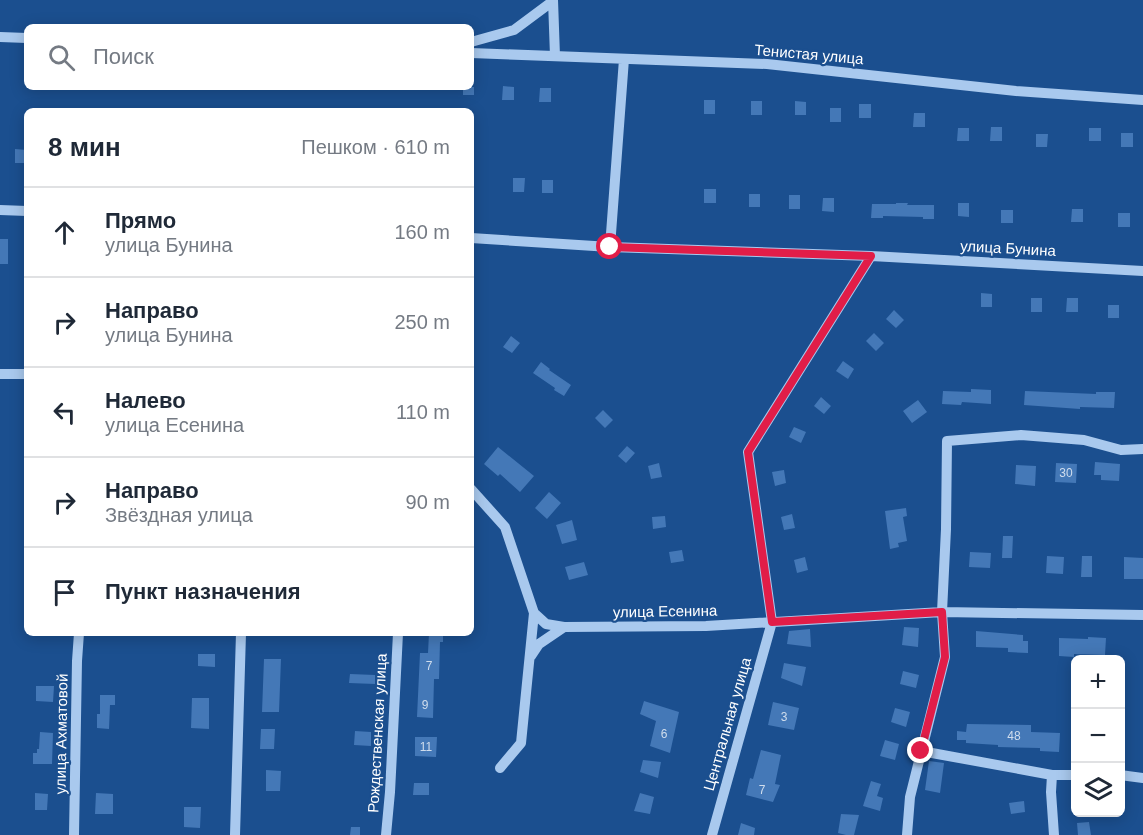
<!DOCTYPE html>
<html lang="ru">
<meta charset="utf-8">
<style>
body{margin:0;font-family:Arial,sans-serif;background:#f6f6f7;color:#1f2937}
.controls{position:absolute;right:18px;bottom:18px;display:grid;overflow:hidden;border-radius:9px;box-shadow:0 3px 15px #0003}
.controls button{width:54px;height:54px;display:grid;place-items:center;padding:0;border:0;border-bottom:2px solid #e0e1e3;background:#fff;color:#1f2937;font:30px sans-serif}
.stop{position:absolute;width:18px;height:18px;margin:-14px;border:4px solid #e11d48;border-radius:50%;background:#fff}
.stop.end{background:#e11d48;border-color:#fff;box-shadow:0 2px 6px #0008}
.list{margin:0;padding:0;list-style:none}
h2{display:flex;justify-content:space-between;align-items:center;height:78px;margin:0;padding:0 24px;font-size:26px}
h2 small{font-size:20px;font-weight:400;color:#747a83}
.list li{display:grid;grid-template-columns:39px 1fr auto;gap:18px;align-items:center;box-sizing:border-box;height:90px;padding:0 24px;border-top:2px solid #e0e1e3}
.list b{display:block;font-size:22px;white-space:nowrap}
.list p{margin:0;font-size:20px;white-space:nowrap;color:#747a83}
.list em{font-size:20px;font-style:normal;color:#747a83}
.icon{flex:none;width:33px;height:33px;fill:none;stroke:currentColor;stroke-width:2;stroke-linecap:round;stroke-linejoin:round}
.map{position:relative;flex:none;width:1143px;height:835px;overflow:hidden}
.search{position:absolute;background:#fff;box-shadow:0 3px 15px #0003;left:24px;top:24px;width:450px;height:66px;display:flex;align-items:center;gap:15px;box-sizing:border-box;padding:0 21px;border-radius:9px;color:#747a83;font-size:22px}
.panel{position:absolute;background:#fff;box-shadow:0 3px 15px #0003;left:24px;top:108px;width:450px;height:528px;border-radius:9px}
.map>svg:first-child{display:block}
</style>
<div class="map">
<svg width="1143" height="835" viewBox="0 0 1143 835">
<rect width="100%" height="100%" fill="#1b4f8f"/>
<!-- building -->
<path fill="#4478b7" d="M503 86 514 87V100H502Z
M463 87H474V95H463Z
M540 88H551V102H539Z
M704 100H715V114H704Z
M751 101H762V115H751Z
M795 101 806 102V115H795Z
M859 104H871V118H859Z
M830 108H841V122H830Z
M914 113H925V127H913Z
M991 127H1002V141H990Z
M958 128H969V141H957Z
M1089 128H1101V141H1089Z
M1121 133H1133V147H1121Z
M1036 134H1048L1047 147H1036Z
M15 149 27 150 26 163H15Z
M513 178H525L524 192H513Z
M542 180H553V193H542Z
M704 189H716V203H704Z
M749 194H760V207H749Z
M789 195H800V209H789Z
M823 198H834V212L822 211Z
M896 203H908L907 205H934V219H923V217L883 216V218H871L872 204H896Z
M958 203H969V217L958 216Z
M1072 209H1083V222H1071Z
M1001 210H1013V223H1001Z
M1118 213H1130V227H1118Z
M0 239H8V264H0Z
M981 293 992 294V307H981Z
M1031 298H1042V312H1031Z
M1067 298H1078V312H1066Z
M1108 305H1119V318H1108Z
M894 310 904 320 896 328 886 319Z
M874 333 884 343 876 351 866 341Z
M511 336 520 343 512 353 503 347Z
M843 361 854 369 848 379 836 371Z
M541 362 550 369 549 370 571 385 564 396 554 390 555 388 533 373Z
M971 389 991 390V404L962 402 961 405 942 404 943 391 971 392Z
M1025 391 1096 394V392H1115L1114 408 1080 407V409L1024 405Z
M821 397 831 406 824 414 814 406Z
M918 400 927 412 912 423 903 411Z
M603 410 613 420 605 428 595 418Z
M794 427 806 432 801 443 789 437Z
M627 446 635 453 626 463 618 456Z
M498 447 534 476 520 492 500 474 498 476 484 464Z
M1095 462 1120 464 1119 481 1101 480V475H1094Z
M659 463 662 477 651 479 648 466Z
M1056 463 1077 464 1076 483 1055 482Z
M1016 465 1036 466 1035 486 1015 484Z
M784 470 786 483 775 486 772 472Z
M549 492 561 503 547 519 535 508Z
M906 508 907 516 903 517 907 541 898 543 899 547 890 549 885 511Z
M792 514 795 528 784 530 781 517Z
M665 516 666 527 653 529 652 517Z
M572 520 577 540 562 544 556 525Z
M1003 536H1013L1012 558H1002Z
M682 550 684 561 671 563 669 552Z
M970 552 991 553 990 568 969 567Z
M1047 556 1064 557 1063 574 1046 573Z
M1082 556H1092V577H1081Z
M805 557 808 570 797 573 794 560Z
M1124 557 1143 558V579H1124Z
M584 562 588 575 569 580 565 567Z
M904 627 919 628 918 647 902 645Z
M810 629 811 647 787 644 789 631Z
M976 631 1023 635V641H1028V653L1008 652V648L976 647Z
M429 633H443V642H440L439 679H434L433 718 417 717 420 653H428Z
M1088 637 1106 638 1105 655 1074 654V657L1059 656V638L1088 639Z
M198 654H215V667L198 666Z
M264 659H281L279 712H262Z
M784 663 806 667 802 686 781 678Z
M903 671 919 675 916 688 900 684Z
M350 674 375 675V684L349 683Z
M36 686H54L53 702 36 701Z
M100 695H115V705H110L109 729 97 728V714H100Z
M192 698H209V729L191 728Z
M644 701 679 712 670 753 650 746 656 721 640 714Z
M773 702 799 708 794 730 768 725Z
M895 708 910 712 906 727 891 722Z
M967 724 1031 725V732L1060 733 1059 752 1040 751V748L998 747V745L966 743V740H957V731L966 732Z
M261 729H275L274 749H260Z
M355 731 371 732V746L354 745Z
M40 732 53 733 52 764H33V753H37V749H39Z
M415 737H437L436 757 415 756Z
M885 740 899 744 895 760 880 756Z
M761 750 781 755 775 784 780 785 773 802 746 795 750 778 753 779Z
M643 760 661 762 658 778 640 772Z
M929 761 944 763 940 793 925 790Z
M266 770 281 771 280 791H266Z
M871 781 881 784 877 796 883 798 880 811 863 806Z
M414 783H429V795H413Z
M35 793 48 794 47 810H35Z
M96 793 113 794V814H95Z
M640 793 654 797 650 814 634 811Z
M1024 801 1025 812 1011 814 1009 803Z
M184 807H201L200 828 184 827Z
M841 814 859 815 854 835H846L838 833Z
M1089 822 1091 835H1078L1077 823Z
M741 823 755 828 754 835H738Z
M351 827H360V835H350Z"/>
<g fill="none" stroke-linecap="round" stroke-linejoin="round">
<!-- minor -->
<path stroke="#a9c9ee" stroke-width="10" d="M553 0 555 56
M0 37 27 38
M471 42 514 30 553 1
M471 53 767 64 1016 91 1143 100
M0 210 27 211
M471 238 610 247 871 256 1143 271
M610 247 624 59
M0 374H27
M471 489 505 527 534 613 546 624 564 627 706 626 942 612 1143 615
M531 656 539 644 564 627
M921 751 1052 775H1076
M500 768 521 743 534 613
M1052 775 1051 792 1054 835
M1120 775 1143 778
M74 835 77 661 79 633
M235 835 241 633
M386 835 390 792 398 633
M712 835 772 622 748 452 871 256
M907 835 910 797 945 657 942 612 946 529 947 441 1021 435 1084 440 1121 450 1143 449"/>
</g>
<g fill="none" stroke-linecap="round" stroke-linejoin="round">
<!-- route -->
<path stroke="#e11d48" stroke-width="8" d="M610 247 871 256 748 452 772 622 942 612 945 657 921 751"/>
</g>
<g text-anchor="middle" dominant-baseline="central" stroke-width="4.5" stroke-linejoin="round" paint-order="stroke">
<!-- number labels -->
<g font-size="12" fill="#d0dded">
<text x="1066" y="473">30</text>
<text x="429" y="666">7</text>
<text x="425" y="705">9</text>
<text x="784" y="717">3</text>
<text x="664" y="734">6</text>
<text x="1014" y="736">48</text>
<text x="426" y="747">11</text>
<text x="762" y="790">7</text>
</g>
<!-- street labels -->
<g font-size="15" fill="#fff" stroke="#1b4f8f">
<text transform="translate(809 54) rotate(5)">Тенистая улица</text>
<text transform="translate(1008 248) rotate(3)">улица Бунина</text>
<text transform="translate(665 611) rotate(-1)">улица Есенина</text>
<text transform="translate(727 724) rotate(-74)">Центральная улица</text>
<text transform="translate(377 733) rotate(-87)">Рождественская улица</text>
<text transform="translate(61 734) rotate(-89)">улица Ахматовой</text>
</g>
</g>
</svg>
<div class="controls">
<button>+</button>
<button>−</button>
<button><svg class="icon" aria-label="layers" viewBox="0 0 24 24"><path d="M12 4l9 5-9 5-9-5zM3 14l9 5 9-5"/></svg></button>
</div>
<div class="stop" style="left:610px;top:247px"></div>
<div class="stop end" style="left:921px;top:751px"></div>
<div class="search"><svg class="icon" aria-label="search" viewBox="0 0 24 24"><circle cx="10" cy="10" r="6"/><path d="M15 15l6 6"/></svg>Поиск</div>
<section class="panel">
<h2>8 мин<small>Пешком · 610 m</small></h2>
<ul class="list">
<li><svg class="icon" aria-label="ahead" viewBox="0 0 24 24"><path d="M12 20V5M6 11l6-6 6 6"/></svg><div><b>Прямо</b><p>улица Бунина</p></div><em>160 m</em></li>
<li><svg class="icon" aria-label="right" viewBox="0 0 24 24"><path d="M7 20v-9h11M14 6l5 5-5 5"/></svg><div><b>Направо</b><p>улица Бунина</p></div><em>250 m</em></li>
<li><svg class="icon" aria-label="left" viewBox="0 0 24 24"><path d="M17 20v-9H6M10 6l-5 5 5 5"/></svg><div><b>Налево</b><p>улица Есенина</p></div><em>110 m</em></li>
<li><svg class="icon" aria-label="right" viewBox="0 0 24 24"><path d="M7 20v-9h11M14 6l5 5-5 5"/></svg><div><b>Направо</b><p>Звёздная улица</p></div><em>90 m</em></li>
<li><svg class="icon" aria-label="arrive" viewBox="0 0 24 24"><path d="M6 21V4h12l-3 4 3 4H6"/></svg><div><b>Пункт назначения</b></div></li>
</ul>
</section>
</div>
